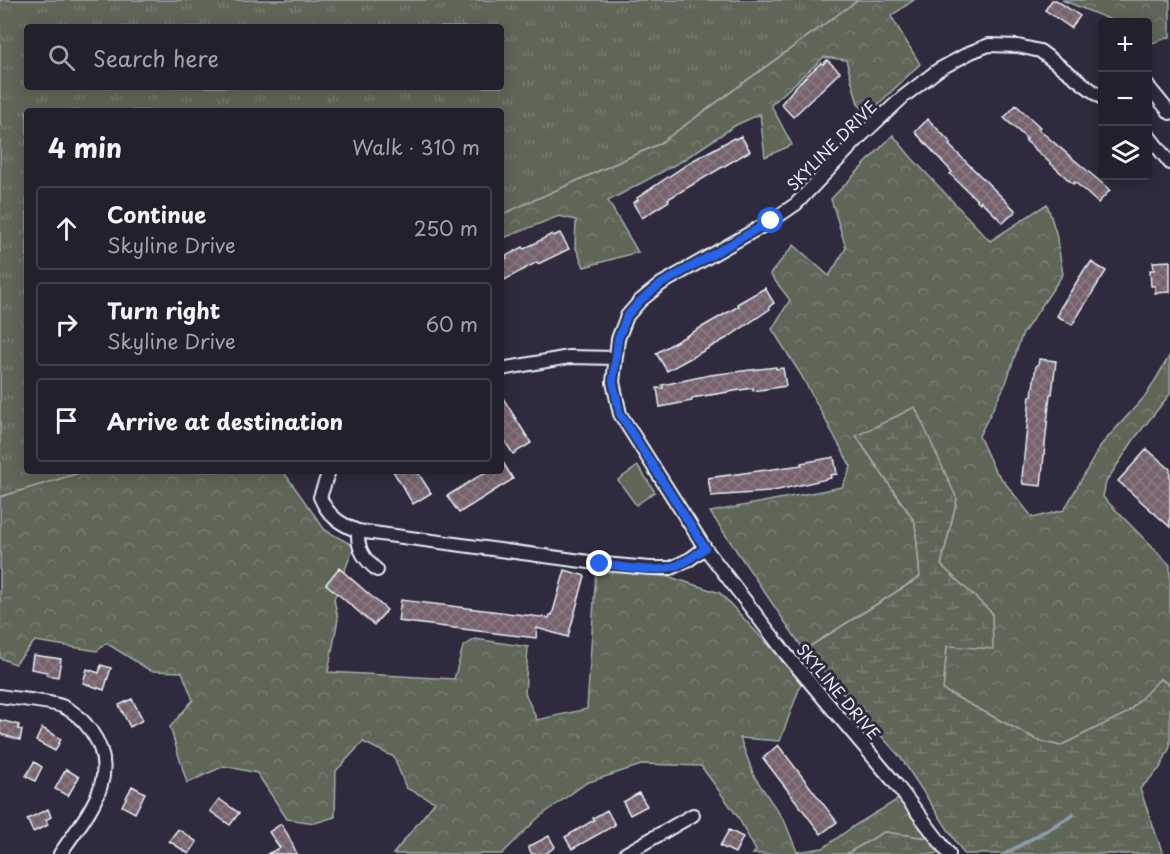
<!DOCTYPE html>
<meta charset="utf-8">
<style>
body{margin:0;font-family:"Playpen Sans",sans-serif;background:#2f2d3a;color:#f1f3f6}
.controls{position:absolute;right:18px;top:18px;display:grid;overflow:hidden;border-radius:6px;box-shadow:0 3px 15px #0003}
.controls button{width:54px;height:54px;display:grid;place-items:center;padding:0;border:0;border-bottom:2px solid #403e4a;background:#23202e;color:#f1f3f6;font:30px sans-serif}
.stop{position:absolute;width:18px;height:18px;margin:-14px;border:4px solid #2563eb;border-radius:50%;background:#fff}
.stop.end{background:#2563eb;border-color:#fff;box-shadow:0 2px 6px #0008}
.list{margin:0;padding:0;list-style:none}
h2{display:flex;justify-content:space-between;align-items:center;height:78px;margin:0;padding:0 24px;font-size:26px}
h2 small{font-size:20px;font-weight:400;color:#a3a3aa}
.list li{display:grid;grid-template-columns:39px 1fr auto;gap:18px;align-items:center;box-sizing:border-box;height:84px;margin:0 12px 12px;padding:0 12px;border:2px solid #403e4a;border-radius:6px}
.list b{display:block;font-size:22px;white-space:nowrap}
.list p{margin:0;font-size:20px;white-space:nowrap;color:#a3a3aa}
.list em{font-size:20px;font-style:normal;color:#a3a3aa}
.icon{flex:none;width:33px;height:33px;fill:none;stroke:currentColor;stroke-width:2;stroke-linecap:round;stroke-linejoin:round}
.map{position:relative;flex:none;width:1170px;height:854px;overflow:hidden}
.search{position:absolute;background:#23202e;box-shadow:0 3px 15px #0003;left:24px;top:24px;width:480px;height:66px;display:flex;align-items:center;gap:15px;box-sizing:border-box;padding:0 21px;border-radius:6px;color:#a3a3aa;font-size:22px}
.panel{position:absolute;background:#23202e;box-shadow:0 3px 15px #0003;left:24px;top:108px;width:480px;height:366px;border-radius:6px}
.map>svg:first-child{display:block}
</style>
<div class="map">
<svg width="1170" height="854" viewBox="0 0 1170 854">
<defs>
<pattern id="grass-tufts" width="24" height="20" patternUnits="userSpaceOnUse" patternTransform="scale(1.5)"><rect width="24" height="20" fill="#5f6659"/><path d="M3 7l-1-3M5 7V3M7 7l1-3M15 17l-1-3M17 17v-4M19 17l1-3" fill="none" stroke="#767c72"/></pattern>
<pattern id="forest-crowns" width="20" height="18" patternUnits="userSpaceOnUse" patternTransform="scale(1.5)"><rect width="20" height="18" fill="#5f6659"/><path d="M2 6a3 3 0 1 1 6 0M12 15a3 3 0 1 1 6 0" fill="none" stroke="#767c72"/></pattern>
<pattern id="wetland-marsh" width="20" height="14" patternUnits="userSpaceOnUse" patternTransform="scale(1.5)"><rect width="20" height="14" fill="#5f6659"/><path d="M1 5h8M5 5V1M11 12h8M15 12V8" fill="none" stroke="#767c72"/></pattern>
<pattern id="building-cross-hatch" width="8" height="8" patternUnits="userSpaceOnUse" patternTransform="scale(1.5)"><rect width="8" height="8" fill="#76626d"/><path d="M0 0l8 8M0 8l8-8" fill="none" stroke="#8a7983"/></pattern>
</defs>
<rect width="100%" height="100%" fill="#2f2a3d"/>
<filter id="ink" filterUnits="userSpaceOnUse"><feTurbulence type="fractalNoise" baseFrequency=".0167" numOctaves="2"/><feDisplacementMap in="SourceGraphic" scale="12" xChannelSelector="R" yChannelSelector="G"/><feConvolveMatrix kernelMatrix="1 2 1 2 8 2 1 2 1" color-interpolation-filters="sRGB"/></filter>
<g filter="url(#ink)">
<!-- grass -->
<path fill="url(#grass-tufts)" stroke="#a4aca8" stroke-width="1.5" fill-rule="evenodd" d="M0 0H858L659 144 501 215V111H27V471H86L0 497ZM27 27H501V87H27Z"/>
<!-- forest -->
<path fill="url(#forest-crowns)" stroke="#a4aca8" stroke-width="1.5" d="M858 0H914L891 16 920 64 868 114 858 104 846 60 824 57 771 105 792 145 765 157 760 114 736 125 680 162 608 201 638 252 584 267 575 246 576 220 559 216 501 239V215L659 144Z
M1062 0H1170V37L1153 43 1148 40V22H1116Z
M893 135 911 157 990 241 1047 204 1056 233 1063 274 1022 335 1006 383 979 436 994 469 1033 518 1064 510 1101 445 1147 394 1170 355V394L1135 438 1106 482 1103 497 1170 565V685L1160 679 1127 713 1060 746 1037 740 943 690 947 646 992 613 941 565 957 499 856 436 915 522 920 577 804 650 710 512 842 487 851 467 801 375 772 329 790 300 770 274 794 245 829 276 846 248 831 199Z
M86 471H283L325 530 354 546 334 599 338 619 328 672 454 679 463 647 475 639 528 647 525 693 537 720 587 709 596 570 670 577 720 593 802 681 780 741 740 738 754 776 785 822 797 852 823 848 854 826 900 798 928 838 884 832 846 854H753L756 851 738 817 701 766 644 764 586 783 538 818 502 854H393L435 802 406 788 394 757 363 742 336 771 335 817 315 823 287 819 257 773 224 766 187 783 170 727 193 700 182 672 151 671 106 643 97 651 35 641 15 664 0 658V497Z"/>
<!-- wetland -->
<path fill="url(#wetland-marsh)" stroke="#a4aca8" stroke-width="1.5" d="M915 407 957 499 941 565 992 613 993 649 947 646 943 690 1037 740 1060 746 1127 713 1160 679 1170 685V747L1160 768 1140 789 1163 854H964L901 758 804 650 920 577 915 522 856 436Z
M884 832 928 838 940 854H846Z"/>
<!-- pitch -->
<path fill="#5f6659" stroke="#a4aca8" stroke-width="1.5" d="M638 466 655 492 636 505 618 480Z"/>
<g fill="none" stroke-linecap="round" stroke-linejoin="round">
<!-- stream -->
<path stroke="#8a9ca9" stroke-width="4" d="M1005 854 1073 815"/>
</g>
<!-- building -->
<path fill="url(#building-cross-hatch)" stroke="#e8f1f8" stroke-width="1.5" d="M1052 0H1056L1080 16 1071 28 1045 10Z
M827 60 840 72 793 117 781 104 798 84 821 63 823 64Z
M1016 105 1040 127 1038 129 1110 190 1098 203 1075 182 1073 184 1025 140 1027 139 1004 118Z
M928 119 951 143 949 145 1016 211 1003 223 981 201 980 203 950 174 952 172 915 132Z
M741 136 750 151 668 199 669 201 642 218 633 203 638 200 637 198 692 161 734 138 735 139Z
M560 233 569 249 538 264 537 262 501 282V262L507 258 506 256 523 247 524 249 552 234 553 236Z
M1170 261V292L1155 293V286H1151L1150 270H1154L1153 262Z
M1091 262 1106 271 1072 325 1057 316 1060 311 1059 310 1086 267 1087 268Z
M765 288 774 303 769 307 770 309 727 338 667 371 656 353 739 306 737 304Z
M1039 359 1056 361 1052 394H1050L1041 486 1023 484 1022 478 1030 396H1032L1036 365H1038Z
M776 367V369L783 368 786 386 753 391V388L692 398V401L660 407 657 388H663L662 385 710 375Z
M501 395 531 443 513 454 501 435Z
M1147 449 1170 469V527L1118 481Z
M834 457 837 474 830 475 831 478 769 492 711 496 708 478 802 465 801 463Z
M501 459 513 479 459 513 447 496 487 471H501Z
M393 471H417L431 493 413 504Z
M339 568 387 610 374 625 326 584Z
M565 570 585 576 568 637 537 628 536 638 398 621 401 600 549 618 550 615H552Z
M33 655 61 659 58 677 46 675 47 672 31 669Z
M101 665 111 668 104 690 83 683 87 669 99 673Z
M132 699 143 720 130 727 119 705Z
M0 720 19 725 18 729 22 730 20 740 0 734Z
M42 728 61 739 55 751 36 741Z
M778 745 837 822 821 834 763 758Z
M34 762 42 767 35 781 26 776Z
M66 769 79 777 68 796 55 789Z
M132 786 145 793 135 813 122 806Z
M639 793 647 806 630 815 623 802Z
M219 799 239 813 230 825 210 811Z
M48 809 51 817 46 820 48 825 33 832 27 819Z
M607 810 615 825 572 849 565 837 594 820 593 818Z
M281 824 288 835 297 854H267L280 848 269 832Z
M178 829 197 842 189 854 169 841Z
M729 830 743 837 735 853 720 846Z
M549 836 555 847 545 854H532L528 847Z"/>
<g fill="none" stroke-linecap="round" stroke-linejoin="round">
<defs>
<path id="minor" d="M1148 86 1170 113
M1148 135 1170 163
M501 369 569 357 615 358
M329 471 320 497C328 516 340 524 358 531 357 549 364 559 377 570
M358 531 604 564 650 568H671L690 559 705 548
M0 696C15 699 52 701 64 707 75 712 84 721 91 731 124 777 85 816 60 854
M625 854 693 815
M949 854 895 783 786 654 705 548 620 414 613 382 618 339 627 316 640 301 661 284 771 221 796 204 861 136 903 97 938 70 971 52 989 45 1018 46 1040 51 1102 98"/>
</defs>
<!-- minor casing -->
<use href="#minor" stroke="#e8f1f8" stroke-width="16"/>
<!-- minor -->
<use href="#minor" stroke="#2f2a3d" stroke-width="12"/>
</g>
</g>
<g fill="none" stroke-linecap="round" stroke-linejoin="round" filter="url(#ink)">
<!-- route -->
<path stroke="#2563eb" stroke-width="8" d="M600 564C620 566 653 573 672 567 685 564 695 555 705 548L620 414 613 382 618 339 627 316 640 301 661 284 771 221"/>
</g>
<g text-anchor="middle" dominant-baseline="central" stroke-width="6" stroke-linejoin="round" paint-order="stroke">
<!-- street labels -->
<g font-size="16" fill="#e8f1f8" stroke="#2f2a3d">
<text transform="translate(831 145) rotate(-45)">SKYLINE DRIVE</text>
<text transform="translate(839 691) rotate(50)">SKYLINE DRIVE</text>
</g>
</g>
</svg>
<div class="controls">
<button>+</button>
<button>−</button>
<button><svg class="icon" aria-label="layers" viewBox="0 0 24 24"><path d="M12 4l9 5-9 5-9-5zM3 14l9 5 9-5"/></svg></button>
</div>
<div class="stop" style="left:771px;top:221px"></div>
<div class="stop end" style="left:600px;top:564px"></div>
<div class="search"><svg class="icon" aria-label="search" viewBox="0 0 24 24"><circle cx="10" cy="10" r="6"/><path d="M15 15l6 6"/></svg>Search here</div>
<section class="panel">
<h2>4 min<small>Walk · 310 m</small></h2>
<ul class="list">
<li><svg class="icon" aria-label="ahead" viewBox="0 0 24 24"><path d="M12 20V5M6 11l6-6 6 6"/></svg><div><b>Continue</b><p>Skyline Drive</p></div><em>250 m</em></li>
<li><svg class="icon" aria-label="right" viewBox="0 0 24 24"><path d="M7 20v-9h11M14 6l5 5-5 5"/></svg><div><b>Turn right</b><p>Skyline Drive</p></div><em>60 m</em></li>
<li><svg class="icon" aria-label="arrive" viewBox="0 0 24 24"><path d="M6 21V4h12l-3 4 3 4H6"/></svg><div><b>Arrive at destination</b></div></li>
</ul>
</section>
</div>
